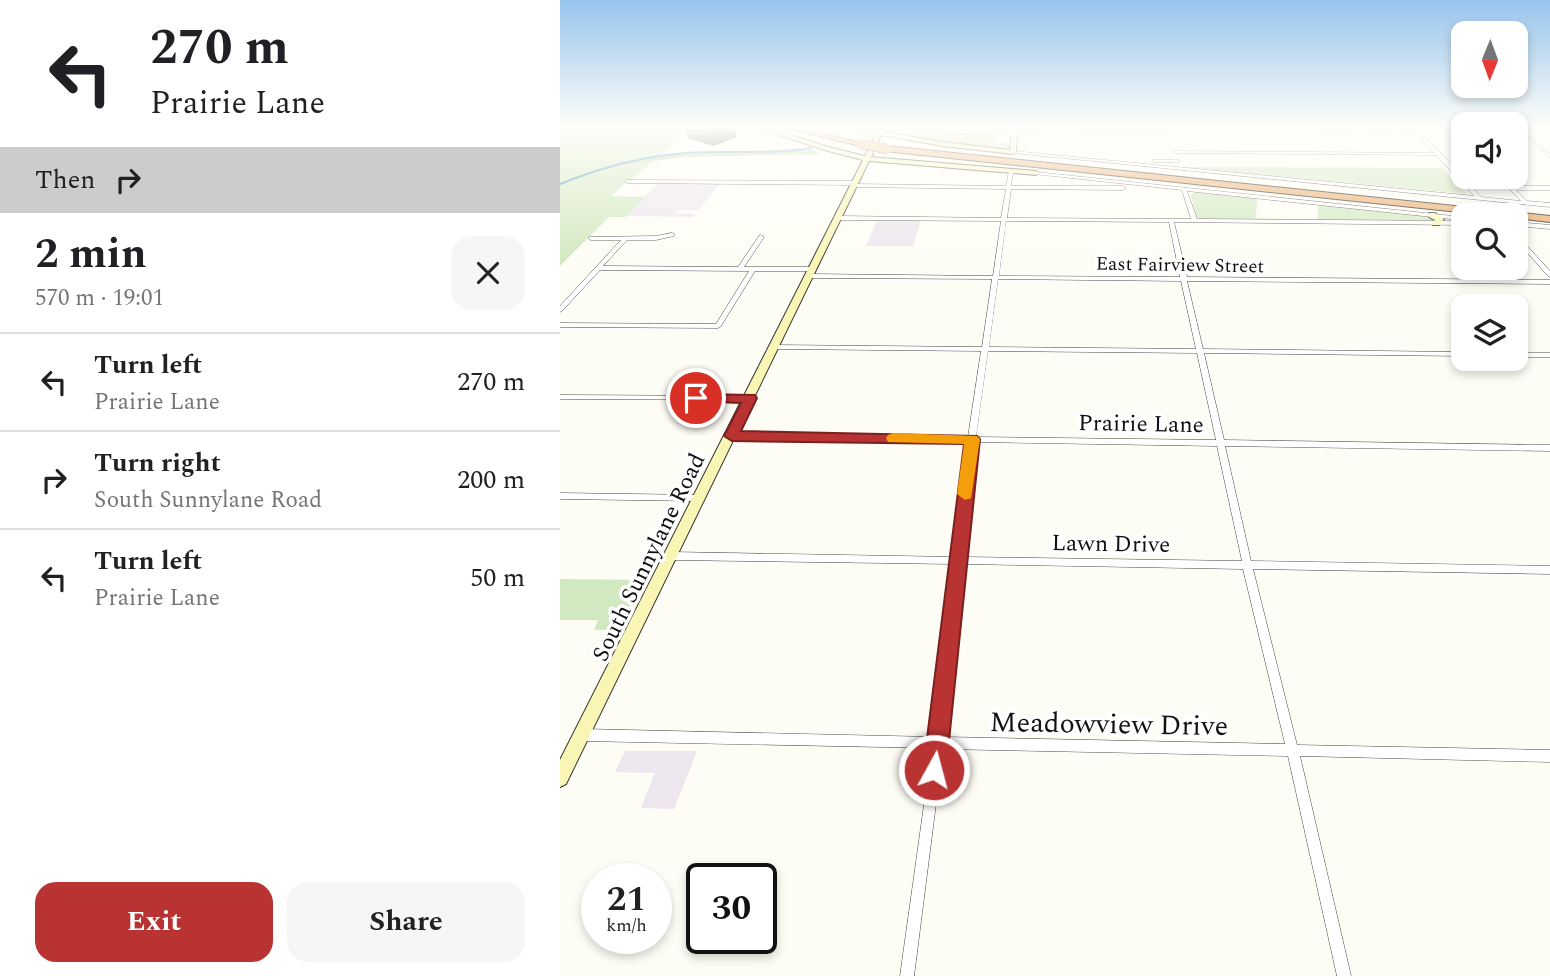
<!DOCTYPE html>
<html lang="en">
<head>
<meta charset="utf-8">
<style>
  :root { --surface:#fff; --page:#f6f6f6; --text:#202124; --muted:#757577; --line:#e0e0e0; --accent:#b83331 }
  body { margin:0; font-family:Spectral,serif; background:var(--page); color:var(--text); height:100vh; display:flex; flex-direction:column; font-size:26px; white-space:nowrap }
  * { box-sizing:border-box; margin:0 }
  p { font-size:23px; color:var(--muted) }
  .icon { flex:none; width:38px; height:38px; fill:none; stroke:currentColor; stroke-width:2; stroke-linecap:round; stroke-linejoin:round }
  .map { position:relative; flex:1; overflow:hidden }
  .side { display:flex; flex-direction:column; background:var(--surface); width:560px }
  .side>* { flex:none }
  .top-card { background:#fff; color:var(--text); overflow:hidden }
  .needle { width:46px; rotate:181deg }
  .controls { position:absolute; left:891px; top:21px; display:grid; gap:14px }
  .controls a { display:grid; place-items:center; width:77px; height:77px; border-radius:14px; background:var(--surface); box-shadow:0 4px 10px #0003; font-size:35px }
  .speed { position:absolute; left:21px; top:863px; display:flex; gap:14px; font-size:35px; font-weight:700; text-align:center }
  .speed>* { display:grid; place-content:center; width:91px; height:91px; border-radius:50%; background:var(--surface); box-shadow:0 4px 10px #0003; line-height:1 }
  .speed small { font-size:18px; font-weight:400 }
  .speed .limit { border:4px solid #111; border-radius:10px; background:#fff; color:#111 }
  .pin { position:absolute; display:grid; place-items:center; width:60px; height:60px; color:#fff; margin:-30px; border:4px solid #fff; border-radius:50%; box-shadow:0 2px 7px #0007 }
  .me { position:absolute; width:77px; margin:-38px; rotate:7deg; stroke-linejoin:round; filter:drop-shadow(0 0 5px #0008) }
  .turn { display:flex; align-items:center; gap:24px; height:147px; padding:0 35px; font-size:32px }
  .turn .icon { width:91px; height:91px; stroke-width:2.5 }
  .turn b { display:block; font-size:49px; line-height:60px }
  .then { display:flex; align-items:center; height:66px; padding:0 35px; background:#0003; gap:14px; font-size:26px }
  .round { display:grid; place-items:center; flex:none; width:74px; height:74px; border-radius:21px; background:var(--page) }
  .head { display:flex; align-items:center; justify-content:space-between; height:119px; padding:0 35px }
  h1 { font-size:42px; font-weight:700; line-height:52px }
  .action { display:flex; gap:14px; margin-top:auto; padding:14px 35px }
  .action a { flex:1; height:80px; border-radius:21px; background:var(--accent); color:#fff; font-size:28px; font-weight:700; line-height:80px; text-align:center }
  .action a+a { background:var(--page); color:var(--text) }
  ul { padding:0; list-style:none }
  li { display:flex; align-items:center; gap:21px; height:98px; padding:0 35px; border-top:2px solid var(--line) }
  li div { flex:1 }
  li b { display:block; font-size:26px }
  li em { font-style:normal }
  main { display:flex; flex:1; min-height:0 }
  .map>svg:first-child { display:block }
</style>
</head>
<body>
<main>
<section class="side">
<div class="top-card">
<div class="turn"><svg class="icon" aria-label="left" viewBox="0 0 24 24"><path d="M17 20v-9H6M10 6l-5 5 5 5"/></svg><div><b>270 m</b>Prairie Lane</div></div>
<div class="then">Then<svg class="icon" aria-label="right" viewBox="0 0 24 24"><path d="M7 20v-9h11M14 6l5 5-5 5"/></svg></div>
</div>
<div class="head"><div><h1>2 min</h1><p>570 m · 19:01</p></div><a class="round"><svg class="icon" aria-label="close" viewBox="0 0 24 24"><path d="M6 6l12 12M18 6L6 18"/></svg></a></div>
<ul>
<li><svg class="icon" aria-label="left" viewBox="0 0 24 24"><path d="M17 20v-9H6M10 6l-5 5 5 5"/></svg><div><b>Turn left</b><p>Prairie Lane</p></div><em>270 m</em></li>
<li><svg class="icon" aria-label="right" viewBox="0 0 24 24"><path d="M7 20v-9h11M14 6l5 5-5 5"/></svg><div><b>Turn right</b><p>South Sunnylane Road</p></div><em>200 m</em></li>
<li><svg class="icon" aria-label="left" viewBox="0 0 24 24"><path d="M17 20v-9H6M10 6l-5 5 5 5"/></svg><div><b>Turn left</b><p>Prairie Lane</p></div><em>50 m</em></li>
</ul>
<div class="action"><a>Exit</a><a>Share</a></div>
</section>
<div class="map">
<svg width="990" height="976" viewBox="0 0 990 976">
  <rect width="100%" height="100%" fill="#fefdf5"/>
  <g fill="#eee6ee">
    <polygon points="97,184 160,184 138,210 118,210 115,213 135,214 133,217 66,216"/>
    <polygon points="317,220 361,220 353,246 306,246"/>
    <polygon points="65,751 137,751 114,809 81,808 95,773 55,772"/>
  </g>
  <g fill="#d2e8c0">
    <path d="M0 128H132C106 152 78 173 51 196L85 197 65 217H49L0 266Z"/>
    <polygon points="364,128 385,128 384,133 435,133 434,143 449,143 449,148 399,144 334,134"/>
    <polygon points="622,167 882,168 907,194"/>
    <polygon points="636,192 698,198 695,218 745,220 642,220 636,216 631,194"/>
    <polygon points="758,205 874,217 876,221 755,220 758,218"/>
    <polygon points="0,579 84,580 56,630 34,630 38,620 0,620"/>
  </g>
  <polygon fill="#b6d7a0" points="246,148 125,153 254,150 260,154 123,157 64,165 103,156 60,163 106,154"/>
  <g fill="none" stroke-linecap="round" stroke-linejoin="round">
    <g stroke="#498cc4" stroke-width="2">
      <polyline points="329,132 356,128"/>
      <path d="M0 184C40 168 83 156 126 153 168 150 209 155 251 148"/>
    </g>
    <g stroke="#444" stroke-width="1">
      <g id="street">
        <polygon points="606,128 852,130 852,128 855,128 881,153 921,197 961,201 938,177 944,177 953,186 990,186 990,190 956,190 967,201 990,203 990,207 453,153 451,152 453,151 914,196 876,155 615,153 613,152 615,151 874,153 855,132 608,129"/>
        <polygon points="887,128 891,128 903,139 903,142"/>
        <polygon points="956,128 959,128 990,154 990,157 956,130"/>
        <polygon points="384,131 610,132 612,133 610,134 382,133"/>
        <polygon points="595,160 618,160 620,161 618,162 593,162 593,160"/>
        <path d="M451 170 453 171 451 186H563L566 188 563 190 451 189 447 218 631 219 622 190 474 174V172H476L903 217V219L901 220 627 191 637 219 903 221V225L614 222 627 277 990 280V284L627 281 643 349 903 352V356L644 353 664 440 990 445V451L665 446 691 561 990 566V574L693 569 737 745 990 750V762L740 756 791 976H777L728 756 383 749 354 976H340L372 748 23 741 19 739 17 735 19 731 23 729 373 737 393 564 112 560 109 559 107 556 109 553 112 552 394 557 408 442 172 439 168 436 172 433 408 437 421 351 215 349 211 347 215 345 422 347 432 279 250 278 247 276 250 274 433 276 441 221 278 220 275 218 278 216 441 218 446 189 292 187 291 186 294 185 68 183 65 181 66 180 295 181 298 183 295 184 446 186 449 171ZM446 221 609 222 620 277 439 276ZM438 279 621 281 636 349 429 347ZM428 351 637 353 656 440 416 437ZM416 442 657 446 682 561 404 557ZM403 564 683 569 725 744 385 737Z"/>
        <polygon points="956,222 990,225 990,229 956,226"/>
        <polygon points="112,233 114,234 114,236 96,240 67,240 43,266 178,267 199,236 201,235 204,237 184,267 253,267 256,269 253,271 195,271 161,326 158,328 0,327 0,323 156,324 189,271 40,270 2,311 0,312 0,306 61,240 31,240 29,239 29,237 96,236"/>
        <polygon points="956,235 958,236 990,271 990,277 988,276 956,240"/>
        <rect x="956" y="353" width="34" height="4"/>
        <polygon points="0,395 190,396 194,398 190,400 0,399"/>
        <polygon points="0,493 140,495 144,498 140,501 0,499"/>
      </g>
    </g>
    <g stroke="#333" stroke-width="2">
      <g id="secondary">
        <polygon points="198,128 207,128 272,148 305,156 316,134 286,128 317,131 319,128 325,128 323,132 383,142 450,150 452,128 458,128 456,152 453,154 383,146 321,135 311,157 476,171 479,173 476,175 309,161 6,784 0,787 0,760 303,160 268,151"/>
        <polygon points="869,213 875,213 884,219 879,225 873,225 872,223 875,220 869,217"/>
      </g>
    </g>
    <g stroke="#222" stroke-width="2">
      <g id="highway">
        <polygon points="225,128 239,128 305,144 301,146"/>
        <polygon points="327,146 990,216 990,222 956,218 956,215 927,215 324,151 324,147"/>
      </g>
    </g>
    <use href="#street" fill="#fff" fill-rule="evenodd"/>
    <use href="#secondary" fill="#f9f6b5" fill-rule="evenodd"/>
    <use href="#highway" fill="#eaaa68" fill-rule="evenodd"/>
    <g stroke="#222" stroke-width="10" stroke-linecap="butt">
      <polyline id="highway-bridge" points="301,144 327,149"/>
    </g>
    <use href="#highway-bridge" stroke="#eaaa68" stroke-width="9"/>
  </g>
  <polygon fill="#4d4743" points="125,128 174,128 177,137 153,146 128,138"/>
  <polygon fill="#3e3a37" points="167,128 174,128 177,137 153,146 149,134"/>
  <polygon fill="#59534e" stroke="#3e3a37" stroke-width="2" points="129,128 167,128 149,134"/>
  <linearGradient id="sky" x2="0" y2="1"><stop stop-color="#97c4ec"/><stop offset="0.48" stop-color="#fffefa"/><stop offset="1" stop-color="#fffefa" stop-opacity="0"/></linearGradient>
  <rect width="990" height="264" fill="url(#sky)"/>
  <polygon fill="#b83331" stroke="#782120" stroke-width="2" points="136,394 195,395 197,398 181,431 417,436 420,439 386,770 382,778 374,781 367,778 363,770 404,444 172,441 164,436 181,403 131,401 131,395"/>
  <polygon fill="#f59e0b" points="333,433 417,436 420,439 411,498 405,500 397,494 404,444 328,442 326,438 328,435"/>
  <g text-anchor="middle" stroke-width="7" stroke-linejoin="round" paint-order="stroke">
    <g font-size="19" fill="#111" stroke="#fff">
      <text transform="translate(620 264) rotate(1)" y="7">East Fairview Street</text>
    </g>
    <g font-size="23" fill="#111" stroke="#fff">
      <text transform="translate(581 423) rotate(1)" y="8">Prairie Lane</text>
      <text transform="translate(551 543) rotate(1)" y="8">Lawn Drive</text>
      <text transform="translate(88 557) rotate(-64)" y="8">South Sunnylane Road</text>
    </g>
    <g font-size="28" fill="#111" stroke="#fff">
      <text transform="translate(549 723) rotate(1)" y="10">Meadowview Drive</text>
    </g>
  </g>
</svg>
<div class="controls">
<a><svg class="needle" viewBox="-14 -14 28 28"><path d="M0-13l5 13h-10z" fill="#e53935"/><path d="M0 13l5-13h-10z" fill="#757577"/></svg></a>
<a><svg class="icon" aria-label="sound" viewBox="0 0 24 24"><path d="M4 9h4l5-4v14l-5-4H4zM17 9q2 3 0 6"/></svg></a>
<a><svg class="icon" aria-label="search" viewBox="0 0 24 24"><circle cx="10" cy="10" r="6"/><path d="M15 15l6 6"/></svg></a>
<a><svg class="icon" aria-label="layers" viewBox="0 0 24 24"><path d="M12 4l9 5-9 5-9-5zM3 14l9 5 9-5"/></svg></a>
</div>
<div class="speed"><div>21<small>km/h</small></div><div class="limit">30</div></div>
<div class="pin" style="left:136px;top:398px;background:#d93025"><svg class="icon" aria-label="arrive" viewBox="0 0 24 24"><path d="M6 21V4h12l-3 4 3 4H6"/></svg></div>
<svg class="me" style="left:374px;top:770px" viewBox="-20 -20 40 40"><circle r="17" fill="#b83331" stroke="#fff" stroke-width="3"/><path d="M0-11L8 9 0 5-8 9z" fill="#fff"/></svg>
</div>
</main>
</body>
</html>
